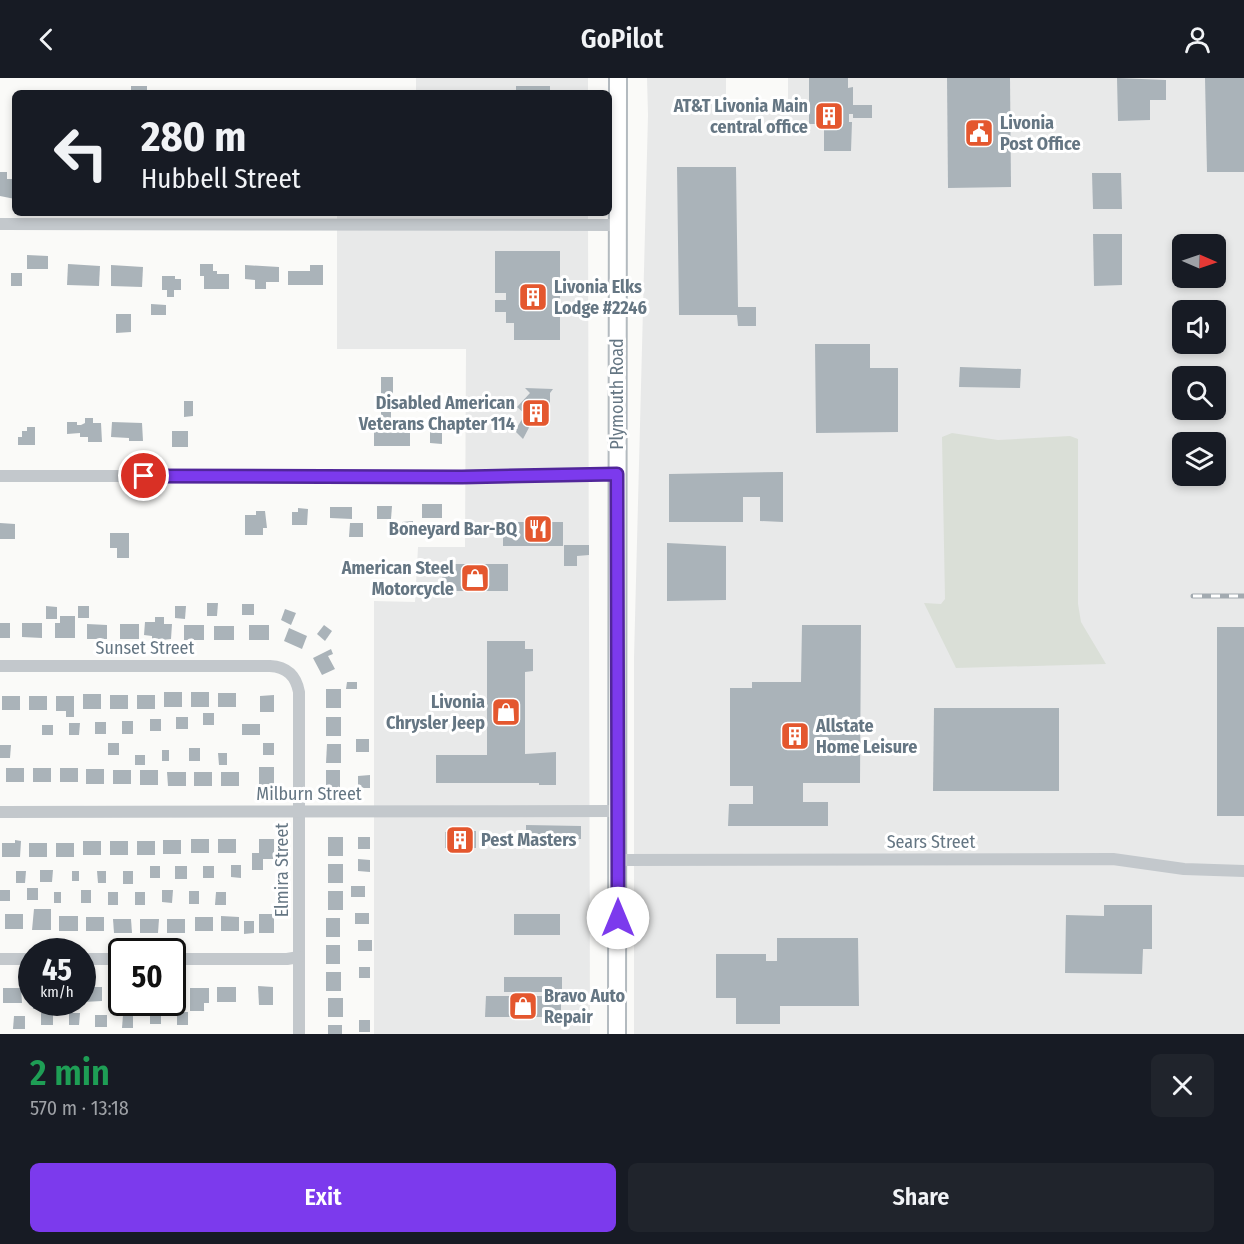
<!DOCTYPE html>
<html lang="en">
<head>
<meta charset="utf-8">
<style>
  :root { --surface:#171b24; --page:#20242c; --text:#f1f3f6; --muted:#9ea1a6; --accent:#7c3aed }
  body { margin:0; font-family:"Fira Sans Condensed",sans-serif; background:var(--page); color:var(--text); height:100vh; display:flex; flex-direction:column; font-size:22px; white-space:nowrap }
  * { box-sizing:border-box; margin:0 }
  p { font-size:20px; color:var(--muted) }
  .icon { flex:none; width:33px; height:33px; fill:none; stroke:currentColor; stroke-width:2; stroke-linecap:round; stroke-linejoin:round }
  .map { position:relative; height:956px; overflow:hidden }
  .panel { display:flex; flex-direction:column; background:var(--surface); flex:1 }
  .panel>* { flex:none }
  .banner { position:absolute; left:12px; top:12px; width:600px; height:126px; border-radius:9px; box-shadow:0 3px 9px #0003; background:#171b24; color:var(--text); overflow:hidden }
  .needle { width:39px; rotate:92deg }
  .tools { position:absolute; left:1172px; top:156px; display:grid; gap:12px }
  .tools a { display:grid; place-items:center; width:54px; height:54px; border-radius:9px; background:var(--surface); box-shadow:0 3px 9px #0003; font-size:30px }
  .speed { position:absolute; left:18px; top:860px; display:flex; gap:12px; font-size:30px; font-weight:700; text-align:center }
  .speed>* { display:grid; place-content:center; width:78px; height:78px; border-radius:50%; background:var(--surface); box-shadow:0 3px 9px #0003; line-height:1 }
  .speed small { font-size:15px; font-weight:400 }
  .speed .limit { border:3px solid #111; border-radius:9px; background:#fff; color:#111 }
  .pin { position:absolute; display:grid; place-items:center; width:51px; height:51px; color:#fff; margin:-26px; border:3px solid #fff; border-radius:50%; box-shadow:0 2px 6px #0007 }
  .me { position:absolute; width:66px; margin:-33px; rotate:0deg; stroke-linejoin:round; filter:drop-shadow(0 0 4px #0008) }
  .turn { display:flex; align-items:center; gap:21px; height:126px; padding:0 30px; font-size:27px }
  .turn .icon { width:78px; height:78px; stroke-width:2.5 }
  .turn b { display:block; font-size:42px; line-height:51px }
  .round { display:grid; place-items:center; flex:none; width:63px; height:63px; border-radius:9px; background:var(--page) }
  .head { display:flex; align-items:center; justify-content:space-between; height:102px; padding:0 30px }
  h1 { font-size:36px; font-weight:600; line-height:45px; color:#1e9e55 }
  .button { display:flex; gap:12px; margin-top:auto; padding:12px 30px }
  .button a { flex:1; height:69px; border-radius:9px; background:var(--accent); color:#fff; font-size:24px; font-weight:600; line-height:69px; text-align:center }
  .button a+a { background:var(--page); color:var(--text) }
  header { display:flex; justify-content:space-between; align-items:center; height:78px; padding:0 30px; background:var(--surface); font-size:27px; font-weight:600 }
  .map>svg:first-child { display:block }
</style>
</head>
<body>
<header><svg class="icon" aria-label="back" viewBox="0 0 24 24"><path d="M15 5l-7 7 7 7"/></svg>GoPilot<svg class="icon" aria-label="person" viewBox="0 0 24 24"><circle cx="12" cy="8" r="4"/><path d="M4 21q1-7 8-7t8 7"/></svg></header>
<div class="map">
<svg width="1244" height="956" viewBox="0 0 1244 956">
  <rect width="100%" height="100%" fill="#fafaf8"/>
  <g fill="#e8e9e9" fill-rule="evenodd">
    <rect x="416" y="0" width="172" height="15"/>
    <path d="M647 0H726V32L788 33V0H1244V956H634V580L648 37ZM1182 166H1215V200H1182ZM1182 232H1215V266H1182ZM1182 298H1215V332H1182ZM1182 364H1215V398H1182Z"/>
    <polygon points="337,135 588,135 590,956 374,956 374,523 415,524 418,469 465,469 466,271 337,271"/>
  </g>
  <polygon fill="#dadfd7" points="952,355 998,362 1070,358 1078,361 1078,526 1081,544 1106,586 956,590 924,525 941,526 945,521 942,359"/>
  <g fill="#aab3b9">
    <polygon points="809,0 848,0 848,10 853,9 853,27 872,27 872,40 853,40 853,36 849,36 849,44 852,44 851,73 824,73 824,46 809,46"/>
    <polygon points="947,0 1010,0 1011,109 948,110"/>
    <polygon points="1117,0 1166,2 1166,22 1150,22 1150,42 1118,43"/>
    <polygon points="1205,0 1244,0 1244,94 1207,94"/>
    <rect x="131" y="8" width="16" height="7"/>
    <rect x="516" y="8" width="34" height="7"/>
    <polygon points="677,89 736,89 738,229 756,229 756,248 738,248 737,237 679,237"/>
    <polygon points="0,94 7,94 7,101 15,101 15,121 0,118"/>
    <polygon points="1092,95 1121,95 1122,131 1093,131"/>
    <polygon points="1093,156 1122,156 1122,207 1094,208"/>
    <polygon points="495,173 560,173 560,262 514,262 514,245 506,245 506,234 495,234 495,222 506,222 506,215 495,215"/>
    <polygon points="27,177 48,178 48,191 27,191"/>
    <polygon points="68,186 100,188 99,208 67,207"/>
    <polygon points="200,186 213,186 213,193 217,193 217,196 229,196 229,211 204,211 204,198 200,198"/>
    <polygon points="111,187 143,189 142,209 111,208"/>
    <polygon points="245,187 279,189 279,204 266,204 266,211 255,211 255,202 245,201"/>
    <polygon points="310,187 323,187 323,207 288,207 288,193 310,193"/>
    <rect x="11" y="195" width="11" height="13"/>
    <polygon points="162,198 175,198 175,201 181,201 181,212 174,212 174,219 167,219 167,212 162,212"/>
    <polygon points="151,226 166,227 166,237 151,237"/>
    <polygon points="116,236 131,236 131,254 116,255"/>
    <polygon points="815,266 870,266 870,290 898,290 898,354 816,355"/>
    <polygon points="960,289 1021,291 1020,310 959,309"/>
    <rect x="381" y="299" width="12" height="18"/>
    <polygon points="525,310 553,311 550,315 550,334 536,346 533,342 523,361 515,353 525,336 517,329 530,315"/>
    <polygon points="184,323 193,323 193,338 184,339"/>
    <polygon points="381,334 391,334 391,350 394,350 394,346 407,346 408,352 410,352 410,368 374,368 374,350 381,350"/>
    <polygon points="85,340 93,340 93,345 101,345 102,364 88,364 88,359 80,359 80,355 67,356 67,344 77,344 77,347 81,347 85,345"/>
    <polygon points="112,344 142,345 143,363 129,363 129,360 111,359"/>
    <polygon points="430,346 442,346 442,366 430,365"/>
    <polygon points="27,349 35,349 35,367 18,367 18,359 22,359 22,353 27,353"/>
    <rect x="172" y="353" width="16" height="16"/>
    <polygon points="783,394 783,444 760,443 760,419 743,419 743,444 669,444 669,396"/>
    <rect x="422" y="426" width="20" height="14"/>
    <polygon points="377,428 392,428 391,441 377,441"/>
    <polygon points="330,429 352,429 352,441 330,440"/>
    <polygon points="298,430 308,431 307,447 292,447 292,434 298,434"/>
    <polygon points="256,433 265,433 267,450 263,450 263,457 245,457 245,437 256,437"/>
    <polygon points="413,443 413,454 402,454 402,444"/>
    <polygon points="514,444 563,444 563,468 503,468 503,457 513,457"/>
    <polygon points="0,445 15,446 15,461 0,461"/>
    <polygon points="350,445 363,445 363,459 349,459"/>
    <rect x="434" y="445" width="9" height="9"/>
    <polygon points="110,455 129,455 129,480 117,480 117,470 110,470"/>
    <polygon points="667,465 726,468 726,522 667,523"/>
    <polygon points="564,467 589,467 589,477 577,478 577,488 564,488"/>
    <polygon points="443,486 508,486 508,513 442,513"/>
    <polygon points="207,525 218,525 217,538 207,538"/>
    <rect x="242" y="526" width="12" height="11"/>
    <polygon points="46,528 57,529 57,541 46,541"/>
    <rect x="78" y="528" width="11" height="12"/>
    <polygon points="175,528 186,528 185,541 175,540"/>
    <polygon points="285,531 296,535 291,547 281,542"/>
    <polygon points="60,538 75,538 75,560 55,560 55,545 60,545"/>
    <polygon points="155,539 164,539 164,546 172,546 171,561 152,563 152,558 144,557 145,544 155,544"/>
    <rect x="0" y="545" width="10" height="15"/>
    <polygon points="22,545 42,545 42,560 22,559"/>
    <polygon points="87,546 107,547 107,561 87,561"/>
    <rect x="120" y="546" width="19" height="15"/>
    <rect x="184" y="547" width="20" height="15"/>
    <rect x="249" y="547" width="20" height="15"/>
    <polygon points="324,547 332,553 325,563 317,556"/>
    <polygon points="802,547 861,547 860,705 803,705 803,724 828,724 828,748 728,748 729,726 753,726 753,708 730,708 730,610 752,610 752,604 801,604"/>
    <rect x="214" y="548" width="20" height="14"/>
    <rect x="1217" y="549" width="27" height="189"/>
    <polygon points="289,550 307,558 302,571 284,563"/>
    <polygon points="487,563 525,563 525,571 533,571 533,593 525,594 525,676 556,674 556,707 539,707 539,705 436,705 436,677 487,677"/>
    <polygon points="331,571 333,576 328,578 335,591 322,597 313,580"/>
    <polygon points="347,604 357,604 357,611 346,611"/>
    <rect x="326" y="611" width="15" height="19"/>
    <rect x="164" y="614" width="18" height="15"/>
    <rect x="191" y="614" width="18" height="15"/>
    <rect x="218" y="615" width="18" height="14"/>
    <rect x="83" y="616" width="18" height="15"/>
    <rect x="110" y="617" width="18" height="14"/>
    <rect x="137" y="617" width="18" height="14"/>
    <polygon points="274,617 274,634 260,634 260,618"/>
    <rect x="2" y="618" width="18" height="14"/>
    <rect x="29" y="618" width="18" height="14"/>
    <polygon points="56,618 74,618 74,639 66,639 66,633 56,633"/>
    <polygon points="934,630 1059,630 1059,713 933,713"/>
    <rect x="203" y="635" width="11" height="12"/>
    <rect x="176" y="639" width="12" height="12"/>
    <rect x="326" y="639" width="15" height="19"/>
    <rect x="150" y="641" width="11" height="12"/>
    <rect x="122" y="643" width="11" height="13"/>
    <rect x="95" y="644" width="11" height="12"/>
    <polygon points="69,645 80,645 79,657 69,657"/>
    <rect x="242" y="646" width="18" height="11"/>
    <rect x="42" y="647" width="11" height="10"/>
    <rect x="356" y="661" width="13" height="13"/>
    <rect x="108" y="665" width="11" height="12"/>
    <rect x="263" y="665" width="11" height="12"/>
    <polygon points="327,666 341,666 341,685 326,685"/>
    <polygon points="0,667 11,667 10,680 0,680"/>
    <rect x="189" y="670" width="11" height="13"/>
    <rect x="162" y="672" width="7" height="11"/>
    <polygon points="218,675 227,675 227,687 219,687"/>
    <rect x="135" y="677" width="10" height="10"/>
    <rect x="259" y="689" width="15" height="19"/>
    <rect x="6" y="690" width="18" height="14"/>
    <rect x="33" y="690" width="18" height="14"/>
    <rect x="60" y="690" width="18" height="14"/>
    <rect x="86" y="691" width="18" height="15"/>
    <rect x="113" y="692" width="18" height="14"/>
    <rect x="140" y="692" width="18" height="15"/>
    <polygon points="326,692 340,692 340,711 326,710"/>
    <polygon points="167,694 186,694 186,708 168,708"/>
    <rect x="194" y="694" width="18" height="14"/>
    <rect x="221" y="694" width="18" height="14"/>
    <polygon points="370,697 370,710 358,710 358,698"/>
    <polygon points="526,747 581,748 581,761 526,761"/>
    <polygon points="476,753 476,770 445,770 445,754"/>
    <rect x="328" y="759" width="15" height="19"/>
    <rect x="358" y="759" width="12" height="12"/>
    <rect x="191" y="761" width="18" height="14"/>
    <rect x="218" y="761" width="18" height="14"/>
    <polygon points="259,761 274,761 274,781 263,781 263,792 252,792 252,775 259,775"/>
    <polygon points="15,762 21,763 20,779 2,779 2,765 15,765"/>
    <rect x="163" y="762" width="18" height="14"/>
    <rect x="83" y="763" width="18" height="14"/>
    <rect x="110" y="763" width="18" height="14"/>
    <rect x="137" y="763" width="18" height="14"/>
    <rect x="29" y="765" width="18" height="14"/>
    <rect x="56" y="765" width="18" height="14"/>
    <polygon points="358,781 370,782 370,794 358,793"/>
    <rect x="328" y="786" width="15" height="19"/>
    <polygon points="231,787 241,787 241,800 231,799"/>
    <rect x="150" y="788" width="10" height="12"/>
    <rect x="175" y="788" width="12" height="13"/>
    <rect x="203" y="788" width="11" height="12"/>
    <polygon points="40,792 53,792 52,804 40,804"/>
    <polygon points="16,793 26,793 25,805 16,805"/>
    <rect x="72" y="793" width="7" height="10"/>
    <polygon points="97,793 106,793 106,805 98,805"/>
    <rect x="123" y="793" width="10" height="13"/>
    <rect x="351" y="808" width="14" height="11"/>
    <rect x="27" y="810" width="11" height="12"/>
    <rect x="0" y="812" width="10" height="11"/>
    <rect x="81" y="812" width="10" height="13"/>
    <polygon points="162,812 173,812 172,825 162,824"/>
    <rect x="189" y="813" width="10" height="13"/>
    <rect x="328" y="813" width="15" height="19"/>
    <rect x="54" y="814" width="7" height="11"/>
    <rect x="108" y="814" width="10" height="13"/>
    <rect x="135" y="814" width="10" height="13"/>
    <polygon points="216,814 226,814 226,827 215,827"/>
    <polygon points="1104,827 1152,827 1152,871 1143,871 1142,896 1065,895 1066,837 1104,838"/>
    <polygon points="34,831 51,831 51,852 32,852"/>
    <rect x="355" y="835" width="14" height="11"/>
    <rect x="5" y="836" width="18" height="15"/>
    <rect x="259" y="836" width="15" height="19"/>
    <rect x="514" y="836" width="46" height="21"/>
    <rect x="59" y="838" width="19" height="15"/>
    <polygon points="221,838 239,839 239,853 221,853"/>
    <rect x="86" y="839" width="18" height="14"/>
    <rect x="195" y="839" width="18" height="14"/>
    <rect x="326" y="840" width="14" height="19"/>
    <polygon points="113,841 131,841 132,855 114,855"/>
    <polygon points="140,841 159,841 158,855 140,855"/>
    <rect x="167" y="841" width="18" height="14"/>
    <polygon points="244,843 254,843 254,855 244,856"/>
    <polygon points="777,860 858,860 859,928 780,928 780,946 736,946 736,920 716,920 716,876 766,876 766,883 777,883"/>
    <rect x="358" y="862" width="14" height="11"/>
    <rect x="326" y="867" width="14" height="19"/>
    <rect x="359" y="889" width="11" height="11"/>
    <rect x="326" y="894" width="15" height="19"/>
    <rect x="504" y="899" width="58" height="15"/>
    <rect x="172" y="907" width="11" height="15"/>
    <rect x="110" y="908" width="12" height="15"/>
    <polygon points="258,908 273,909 273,927 259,927"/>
    <polygon points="83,909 102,909 102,923 83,924"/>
    <rect x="217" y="909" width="19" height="15"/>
    <polygon points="3,910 21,910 22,925 3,925"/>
    <polygon points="190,910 209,910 209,925 204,925 204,933 190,933"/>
    <polygon points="486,918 561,918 561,939 485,939"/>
    <rect x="328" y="920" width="15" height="19"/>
    <rect x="33" y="924" width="10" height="7"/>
    <rect x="150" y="933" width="11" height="13"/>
    <rect x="177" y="934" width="11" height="13"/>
    <rect x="41" y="935" width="12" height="12"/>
    <polygon points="69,935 80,935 79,947 69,947"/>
    <rect x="95" y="937" width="12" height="12"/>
    <polygon points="123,937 133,937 133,950 122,950"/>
    <polygon points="14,938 25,938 25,951 13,951"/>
    <rect x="359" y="942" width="11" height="12"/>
    <rect x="328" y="947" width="14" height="9"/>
  </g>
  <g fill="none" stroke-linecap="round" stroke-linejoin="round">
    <g stroke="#b3babf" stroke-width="20">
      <polyline id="secondary" points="617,956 618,0"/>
    </g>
    <g stroke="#c3c8cc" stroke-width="12">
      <polyline points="0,146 617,147"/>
      <polyline points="0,398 462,398 617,396"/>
      <path d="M0 588H270C287 589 296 598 299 614V956"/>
      <polyline points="0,734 617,733"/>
      <polyline points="618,782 1113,781 1184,791 1244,793"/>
      <polyline points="0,881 32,881"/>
      <polyline points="82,881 122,881"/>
      <polyline points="172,881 287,881 299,879"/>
    </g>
    <use href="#secondary" stroke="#fff" stroke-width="16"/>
    <g stroke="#a2aab0" stroke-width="5">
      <polyline id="rail" points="1193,518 1244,518"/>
    </g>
    <use href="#rail" stroke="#fff" stroke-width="3" stroke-dasharray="9" stroke-linecap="butt"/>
  </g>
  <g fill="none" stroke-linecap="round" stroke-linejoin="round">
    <g stroke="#51269a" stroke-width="15">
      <polyline id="route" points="144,398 462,399 617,396 618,840"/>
    </g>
    <use href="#route" stroke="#7c3aed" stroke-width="10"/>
  </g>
  <defs>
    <g id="building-square" transform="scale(1.5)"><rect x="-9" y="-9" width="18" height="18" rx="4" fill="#e4572e" stroke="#fff"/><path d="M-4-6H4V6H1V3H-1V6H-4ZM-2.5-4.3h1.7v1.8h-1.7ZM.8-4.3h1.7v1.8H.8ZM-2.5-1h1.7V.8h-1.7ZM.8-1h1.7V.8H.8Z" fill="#fff"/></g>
    <g id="civic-square" transform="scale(1.5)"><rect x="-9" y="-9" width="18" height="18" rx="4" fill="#e4572e" stroke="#fff"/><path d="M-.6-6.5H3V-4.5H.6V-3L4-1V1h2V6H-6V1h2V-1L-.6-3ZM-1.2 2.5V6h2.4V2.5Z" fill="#fff"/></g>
    <g id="restaurant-square" transform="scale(1.5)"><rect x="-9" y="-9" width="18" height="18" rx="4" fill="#e4572e" stroke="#fff"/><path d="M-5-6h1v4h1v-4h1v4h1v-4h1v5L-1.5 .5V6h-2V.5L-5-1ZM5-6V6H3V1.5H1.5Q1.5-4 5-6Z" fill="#fff"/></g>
    <g id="shop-square" transform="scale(1.5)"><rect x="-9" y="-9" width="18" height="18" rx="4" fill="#e4572e" stroke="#fff"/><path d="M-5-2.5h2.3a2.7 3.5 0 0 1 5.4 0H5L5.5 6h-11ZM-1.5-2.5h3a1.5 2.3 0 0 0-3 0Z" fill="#fff"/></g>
  </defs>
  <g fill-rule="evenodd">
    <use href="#building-square" x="829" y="38"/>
    <use href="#civic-square" x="979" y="55"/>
    <use href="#building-square" x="533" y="219"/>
    <use href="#building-square" x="536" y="335"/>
    <use href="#restaurant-square" x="538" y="451"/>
    <use href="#shop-square" x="475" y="500"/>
    <use href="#shop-square" x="506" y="634"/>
    <use href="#building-square" x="795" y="658"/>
    <use href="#building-square" x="460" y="762"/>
    <use href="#shop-square" x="523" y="928"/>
  </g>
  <g text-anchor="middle" stroke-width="6" stroke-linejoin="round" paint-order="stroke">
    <g font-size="18" font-weight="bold" fill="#657683" stroke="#fff" text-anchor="end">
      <text x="808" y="34">AT&amp;T Livonia Main<tspan x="808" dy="21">central office</tspan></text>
      <text x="1000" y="51" text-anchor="start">Livonia<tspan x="1000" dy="21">Post Office</tspan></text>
      <text x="554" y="215" text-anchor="start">Livonia Elks<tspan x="554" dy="21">Lodge #2246</tspan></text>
      <text x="515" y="331">Disabled American<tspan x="515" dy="21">Veterans Chapter 114</tspan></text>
      <text x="517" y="457">Boneyard Bar-BQ</text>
      <text x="454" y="496">American Steel<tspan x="454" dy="21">Motorcycle</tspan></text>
      <text x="485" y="630">Livonia<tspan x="485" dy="21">Chrysler Jeep</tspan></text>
      <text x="816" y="654" text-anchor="start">Allstate<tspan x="816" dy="21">Home Leisure</tspan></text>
      <text x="481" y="768" text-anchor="start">Pest Masters</text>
      <text x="544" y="924" text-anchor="start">Bravo Auto<tspan x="544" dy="21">Repair</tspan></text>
    </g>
    <g font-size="18" fill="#657683" stroke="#fff">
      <text transform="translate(617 316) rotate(-90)" y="6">Plymouth Road</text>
      <text x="145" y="576">Sunset Street</text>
      <text x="309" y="722">Milburn Street</text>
      <text x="931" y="770">Sears Street</text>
      <text transform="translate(282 792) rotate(-90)" y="6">Elmira Street</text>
    </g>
  </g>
</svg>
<div class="tools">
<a><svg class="needle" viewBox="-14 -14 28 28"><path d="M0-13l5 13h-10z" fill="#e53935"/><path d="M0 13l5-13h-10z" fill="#9ea1a6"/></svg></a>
<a><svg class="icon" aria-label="sound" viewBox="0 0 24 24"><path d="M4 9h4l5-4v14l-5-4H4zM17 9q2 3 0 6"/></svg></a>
<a><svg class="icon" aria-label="search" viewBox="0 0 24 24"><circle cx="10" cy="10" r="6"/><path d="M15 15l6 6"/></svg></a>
<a><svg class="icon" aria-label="layers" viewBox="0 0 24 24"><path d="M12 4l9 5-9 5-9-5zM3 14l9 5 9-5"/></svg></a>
</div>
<div class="speed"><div>45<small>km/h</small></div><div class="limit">50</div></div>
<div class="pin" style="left:144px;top:398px;background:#d93025"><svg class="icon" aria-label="arrive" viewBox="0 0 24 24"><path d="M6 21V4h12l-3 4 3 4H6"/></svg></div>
<svg class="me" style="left:618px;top:840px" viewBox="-20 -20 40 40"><circle r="19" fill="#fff"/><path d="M0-13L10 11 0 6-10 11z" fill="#7c3aed"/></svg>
<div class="banner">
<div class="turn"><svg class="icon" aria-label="left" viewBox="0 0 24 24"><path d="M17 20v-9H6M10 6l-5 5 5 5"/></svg><div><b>280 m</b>Hubbell Street</div></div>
</div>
</div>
<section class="panel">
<div class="head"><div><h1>2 min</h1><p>570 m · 13:18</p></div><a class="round"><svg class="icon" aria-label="close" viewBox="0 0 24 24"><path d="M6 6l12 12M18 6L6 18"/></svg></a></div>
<div class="button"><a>Exit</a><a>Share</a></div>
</section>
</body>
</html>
